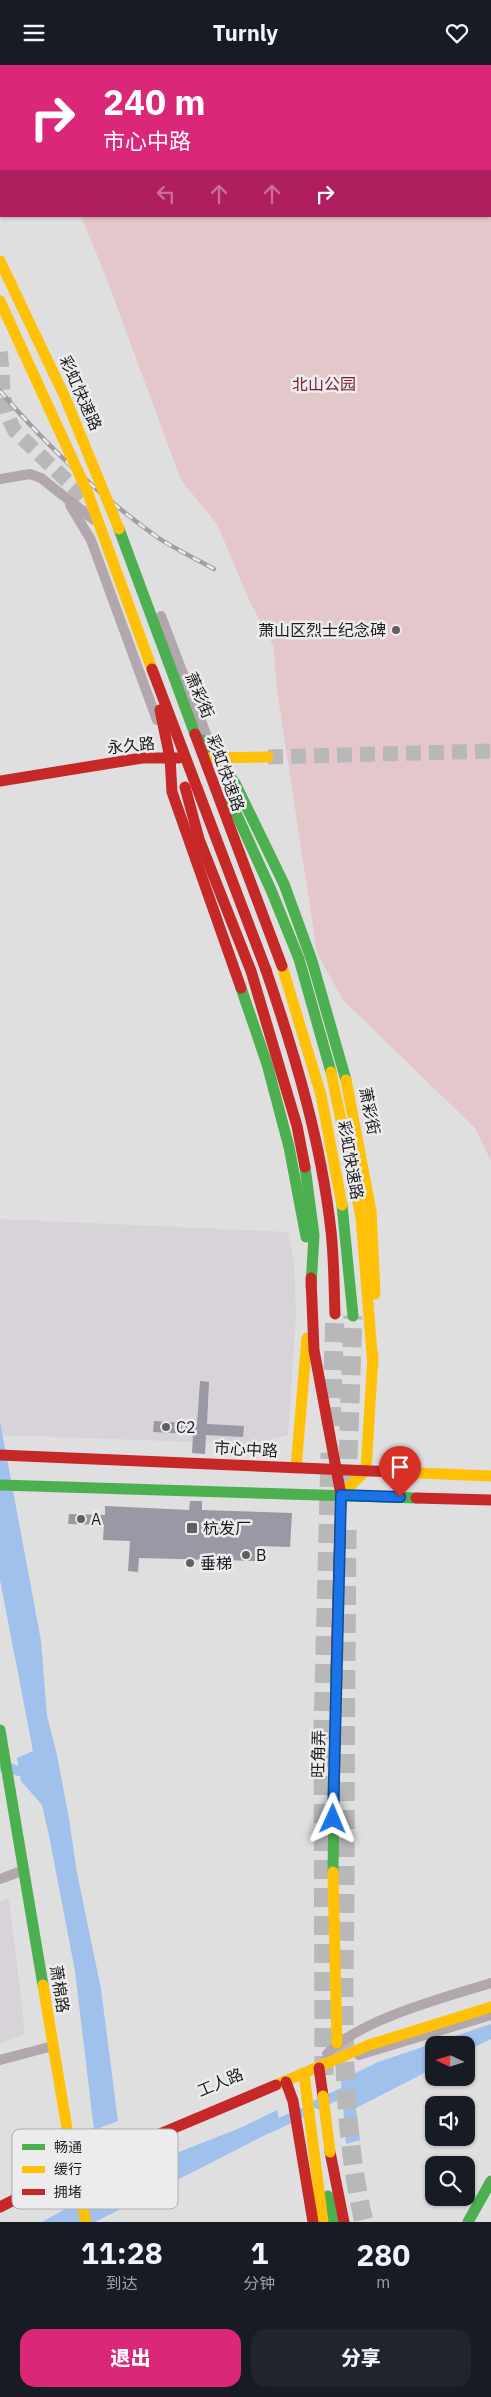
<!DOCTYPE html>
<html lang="zh">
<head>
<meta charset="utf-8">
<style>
  :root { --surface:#171b24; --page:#20242c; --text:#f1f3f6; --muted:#9ea1a6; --accent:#db2777 }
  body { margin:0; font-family:"IBM Plex Sans","Noto Sans SC",sans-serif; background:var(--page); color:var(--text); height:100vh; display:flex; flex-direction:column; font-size:19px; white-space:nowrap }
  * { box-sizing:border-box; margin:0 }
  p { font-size:16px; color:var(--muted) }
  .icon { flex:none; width:28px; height:28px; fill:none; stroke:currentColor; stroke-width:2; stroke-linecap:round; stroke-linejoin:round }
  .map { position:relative; height:2157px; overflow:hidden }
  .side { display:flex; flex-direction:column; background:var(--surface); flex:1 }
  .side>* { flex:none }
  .top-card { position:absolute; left:0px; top:0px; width:491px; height:152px; box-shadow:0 1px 4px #0004; background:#db2777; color:#fff; overflow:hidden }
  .needle { width:32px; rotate:274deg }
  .controls { position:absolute; left:425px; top:1971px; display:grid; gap:10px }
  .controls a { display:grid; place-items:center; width:50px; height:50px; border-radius:10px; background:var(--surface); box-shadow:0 1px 4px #0004; font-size:25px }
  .pin { position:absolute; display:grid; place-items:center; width:42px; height:42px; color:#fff; margin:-51px -21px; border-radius:50% 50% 50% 0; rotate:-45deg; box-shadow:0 0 5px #0007 }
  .pin .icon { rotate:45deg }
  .me { position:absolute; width:55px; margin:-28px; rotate:1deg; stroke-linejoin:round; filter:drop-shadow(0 0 4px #0008) }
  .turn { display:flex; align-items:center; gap:18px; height:105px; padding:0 20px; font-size:22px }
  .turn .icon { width:65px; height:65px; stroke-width:2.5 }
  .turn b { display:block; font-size:35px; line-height:42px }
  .lanes { display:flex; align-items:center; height:48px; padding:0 20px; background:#0003; justify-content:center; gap:25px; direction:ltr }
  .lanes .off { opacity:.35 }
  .eta { display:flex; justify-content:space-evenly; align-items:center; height:85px; text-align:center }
  .eta b { font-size:30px; font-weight:800; line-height:35px }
  .action { display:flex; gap:10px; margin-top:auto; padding:10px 20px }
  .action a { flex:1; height:58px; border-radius:15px; background:var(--accent); color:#fff; font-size:20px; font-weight:800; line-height:58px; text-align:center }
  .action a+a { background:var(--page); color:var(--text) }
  header { display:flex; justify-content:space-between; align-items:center; height:65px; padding:0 20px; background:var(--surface); font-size:22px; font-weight:800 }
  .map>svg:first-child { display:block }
</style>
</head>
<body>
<header><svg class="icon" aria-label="menu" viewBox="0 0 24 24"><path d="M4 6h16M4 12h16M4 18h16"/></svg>Turnly<svg class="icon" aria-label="heart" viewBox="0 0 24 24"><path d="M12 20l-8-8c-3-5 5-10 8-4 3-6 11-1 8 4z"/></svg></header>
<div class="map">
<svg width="491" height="2157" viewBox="0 0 491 2157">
  <rect width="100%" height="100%" fill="#dfdfdf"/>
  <g fill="#d7d3d9">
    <polygon points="0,1154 288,1167 294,1197 296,1248 288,1370 250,1379 0,1370"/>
    <polygon points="9,1833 25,1969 0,1978 0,1836"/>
  </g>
  <g fill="#e4c7cb">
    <polygon points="19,0 387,0 387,1 20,1"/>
    <polygon points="490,145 491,146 491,1096 475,1063 343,935 317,888 277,625 273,580 251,539 217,459 181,415 106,212 81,151 490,151"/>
  </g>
  <g fill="#9fc1ec">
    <polygon points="0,1356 41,1576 47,1651 57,1690 69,1754 77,1808 101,1924 118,2056 94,2065 75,1906 49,1771 42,1740 21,1716 17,1693 33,1686 0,1515"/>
    <polygon points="491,1959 491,1974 466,1986 466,1980 434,1980 434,2003 356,2043 360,2075 346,2079 341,2015 378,1997"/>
    <polygon points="277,2045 281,2062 95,2157 42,2157 102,2123 113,2113 240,2063"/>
  </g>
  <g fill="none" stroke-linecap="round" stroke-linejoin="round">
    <g stroke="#9fc1ec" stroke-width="10">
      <polyline points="1,1701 19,1706"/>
      <polyline points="318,2039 353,2023"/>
      <polyline points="269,2063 301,2048"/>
    </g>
  </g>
  <g fill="#9998a4">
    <polygon points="200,1316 209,1317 207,1359 244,1361 243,1372 206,1370 205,1389 192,1388 193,1369 153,1367 154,1356 197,1359"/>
    <polygon points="190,1436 202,1436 202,1445 292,1448 290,1482 259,1481 258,1496 139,1493 138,1507 128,1506 130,1476 103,1475 104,1460 68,1459 69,1449 105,1450 105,1441 189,1445"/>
  </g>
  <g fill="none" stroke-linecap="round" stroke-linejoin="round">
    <g stroke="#b8b8b8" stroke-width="15" stroke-dasharray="15 8" stroke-linecap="butt">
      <path d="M0 287C4 314 0 342 15 366L90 438"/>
      <polyline points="268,692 491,686"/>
    </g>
    <g stroke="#b8b8b8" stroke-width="19" stroke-dasharray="19 9" stroke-linecap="butt">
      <polyline points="331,1361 335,1249"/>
      <polyline points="347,1422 353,1251"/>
      <path d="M347 1465C346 1587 345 1710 345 1832 344 1940 339 2051 364 2157"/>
      <polyline points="324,2010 323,1664 330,1388"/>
    </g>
    <g stroke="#b1a7ad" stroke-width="10">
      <polyline points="0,414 30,409 41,413 94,455"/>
      <polyline points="70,440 91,475 157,655"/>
      <polyline points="161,551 211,682"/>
      <polyline points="0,1814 24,1805"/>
      <path d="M327 1989C358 1955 446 1932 491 1918"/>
      <polyline points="359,1990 491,1950"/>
      <polyline points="0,1995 53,1981"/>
    </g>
    <g stroke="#4caf50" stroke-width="11">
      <polyline points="202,675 235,718 284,819 312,896 346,1015"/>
      <polyline points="241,923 267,999 289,1082 306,1172"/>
      <polyline points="305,1102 314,1170 311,1222"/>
      <polyline points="342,1140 353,1251"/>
      <polyline points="0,1420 416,1433"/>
      <polyline points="0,1665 43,1920"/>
      <polyline points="333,1807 336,1605"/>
      <polyline points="328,2131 333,2157"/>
      <polyline points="468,2157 491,2116"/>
    </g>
    <g stroke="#ffc107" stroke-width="11">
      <polyline points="209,693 268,692"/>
      <polyline points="282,901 321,1030 342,1140"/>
      <polyline points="346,1015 371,1146 375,1229"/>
      <polyline points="361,1152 373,1301"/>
      <polyline points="296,1403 307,1273"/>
      <polyline points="395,1407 491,1411"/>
      <polyline points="341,1430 366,1405 373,1290"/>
      <polyline points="333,1807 337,1978"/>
      <polyline points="43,1920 74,2105 86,2157"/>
      <polyline points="304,2009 323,2157"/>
      <polyline points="276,2020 369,1980 491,1942"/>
    </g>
    <g stroke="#c62828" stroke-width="11">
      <polyline points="160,645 170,693 172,727 241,923"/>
      <polyline points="0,716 142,693 179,693"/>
      <path d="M266 905C295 990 321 1076 331 1166 334 1193 334 1221 335 1249"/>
      <polyline points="311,1213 314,1285 341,1430 336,1605"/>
      <polyline points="0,1390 395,1407"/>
      <polyline points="416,1433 491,1435"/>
      <polyline points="319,2003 323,2031"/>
      <polyline points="286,2017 293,2036 313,2157"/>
      <polyline points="330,2087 344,2157"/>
      <polyline points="0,2142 74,2105 276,2020"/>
    </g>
    <g stroke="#a49ea2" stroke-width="4.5">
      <path id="rail" d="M0 326C49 383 96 428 157 472 175 484 196 494 214 504"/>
    </g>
    <use href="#rail" stroke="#ecebed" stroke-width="2.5" stroke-dasharray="8" stroke-linecap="butt"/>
    <g stroke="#4caf50" stroke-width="11">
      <polyline points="119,464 195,669"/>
      <polyline points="230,735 271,825 299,894 331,1007"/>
    </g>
    <g stroke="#ffc107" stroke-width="11">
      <polyline points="0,196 64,330 119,464"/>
      <polyline points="0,236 87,426 152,604"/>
      <polyline points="331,1007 361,1152"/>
      <polyline points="323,2031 330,2087"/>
    </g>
    <g stroke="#c62828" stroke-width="11">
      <polyline points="152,604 266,905"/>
      <polyline points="195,669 282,901"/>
      <polyline points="185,722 199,774 251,906 297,1061 305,1102"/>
    </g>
  </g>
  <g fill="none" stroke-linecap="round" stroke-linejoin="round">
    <g stroke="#114b97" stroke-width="12">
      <polyline id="route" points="333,1754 341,1430 400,1432"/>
    </g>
    <use href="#route" stroke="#1a73e8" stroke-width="9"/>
  </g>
  <g fill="#606061" stroke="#ecebed" stroke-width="2">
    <circle cx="396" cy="565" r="5"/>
    <circle cx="166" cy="1362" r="5"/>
    <circle cx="81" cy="1454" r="5"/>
    <rect x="186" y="1457" width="12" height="12" rx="2.5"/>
    <circle cx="246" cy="1490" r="5"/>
    <circle cx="190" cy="1498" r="5"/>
  </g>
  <g text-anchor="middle" stroke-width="5" stroke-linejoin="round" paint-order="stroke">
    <g font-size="16" fill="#7d1a36" stroke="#ecebed">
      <text x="324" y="325">北山公园</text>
    </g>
    <g font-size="16" fill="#1c1c1d" stroke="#ecebed">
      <text transform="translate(81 328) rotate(66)" y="6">彩虹快速路</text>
      <text transform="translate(200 630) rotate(67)" y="6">萧彩街</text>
      <text transform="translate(131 680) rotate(-6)" y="6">永久路</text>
      <text transform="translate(226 708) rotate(70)" y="6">彩虹快速路</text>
      <text transform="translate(370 1046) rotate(79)" y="6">萧彩街</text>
      <text transform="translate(351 1095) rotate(80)" y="6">彩虹快速路</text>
      <text transform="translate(246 1384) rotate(3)" y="6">市心中路</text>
      <text transform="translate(318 1689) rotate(-89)" y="6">旺角弄</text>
      <text transform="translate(60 1924) rotate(81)" y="6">萧棉路</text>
      <text transform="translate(220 2017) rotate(-23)" y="6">工人路</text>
    </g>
    <g font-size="16" fill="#1c1c1d" stroke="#ecebed" text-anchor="start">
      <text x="386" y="571" text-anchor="end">萧山区烈士纪念碑</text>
      <text x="176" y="1368">C2</text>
      <text x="91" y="1460">A</text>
      <text x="203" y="1469">杭发厂</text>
      <text x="256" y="1496">B</text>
      <text x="200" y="1504">垂梯</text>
    </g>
  </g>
  <rect x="12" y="2064" width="166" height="80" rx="8" fill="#ecebed" stroke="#aeadaf" stroke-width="1"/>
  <rect x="22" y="2079" width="23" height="6" fill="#4caf50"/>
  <rect x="22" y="2101" width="23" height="7" fill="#ffc107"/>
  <rect x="22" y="2124" width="23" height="6" fill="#c62828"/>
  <g font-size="14" fill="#1c1c1d">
    <text x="54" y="2087">畅通</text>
    <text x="54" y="2109">缓行</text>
    <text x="54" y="2132">拥堵</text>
  </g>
</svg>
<div class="controls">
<a><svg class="needle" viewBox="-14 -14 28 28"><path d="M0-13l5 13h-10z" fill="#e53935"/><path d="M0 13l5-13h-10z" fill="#9ea1a6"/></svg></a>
<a><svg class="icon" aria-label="sound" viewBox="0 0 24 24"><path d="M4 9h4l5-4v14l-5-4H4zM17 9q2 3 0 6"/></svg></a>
<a><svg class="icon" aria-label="search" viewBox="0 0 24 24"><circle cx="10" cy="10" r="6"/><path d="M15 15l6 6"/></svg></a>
</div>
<div class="pin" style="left:400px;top:1432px;background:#d93025"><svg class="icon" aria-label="arrive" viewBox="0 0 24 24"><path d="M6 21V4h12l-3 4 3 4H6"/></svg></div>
<svg class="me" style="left:333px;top:1754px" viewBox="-20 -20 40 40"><path d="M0-17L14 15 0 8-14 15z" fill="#1a73e8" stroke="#fff" stroke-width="4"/></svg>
<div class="top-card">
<div class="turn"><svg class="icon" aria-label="right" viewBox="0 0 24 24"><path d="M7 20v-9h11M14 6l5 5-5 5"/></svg><div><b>240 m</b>市心中路</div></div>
<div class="lanes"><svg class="icon off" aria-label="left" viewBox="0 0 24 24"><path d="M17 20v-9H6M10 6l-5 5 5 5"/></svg><svg class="icon off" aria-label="ahead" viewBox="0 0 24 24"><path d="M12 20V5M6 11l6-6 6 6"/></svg><svg class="icon off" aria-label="ahead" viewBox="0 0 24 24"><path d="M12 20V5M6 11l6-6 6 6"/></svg><svg class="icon" aria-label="right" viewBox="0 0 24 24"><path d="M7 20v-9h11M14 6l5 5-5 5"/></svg></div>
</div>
</div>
<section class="side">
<div class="eta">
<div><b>11:28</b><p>到达</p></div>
<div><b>1</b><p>分钟</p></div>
<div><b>280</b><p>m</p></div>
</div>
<div class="action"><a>退出</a><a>分享</a></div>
</section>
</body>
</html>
